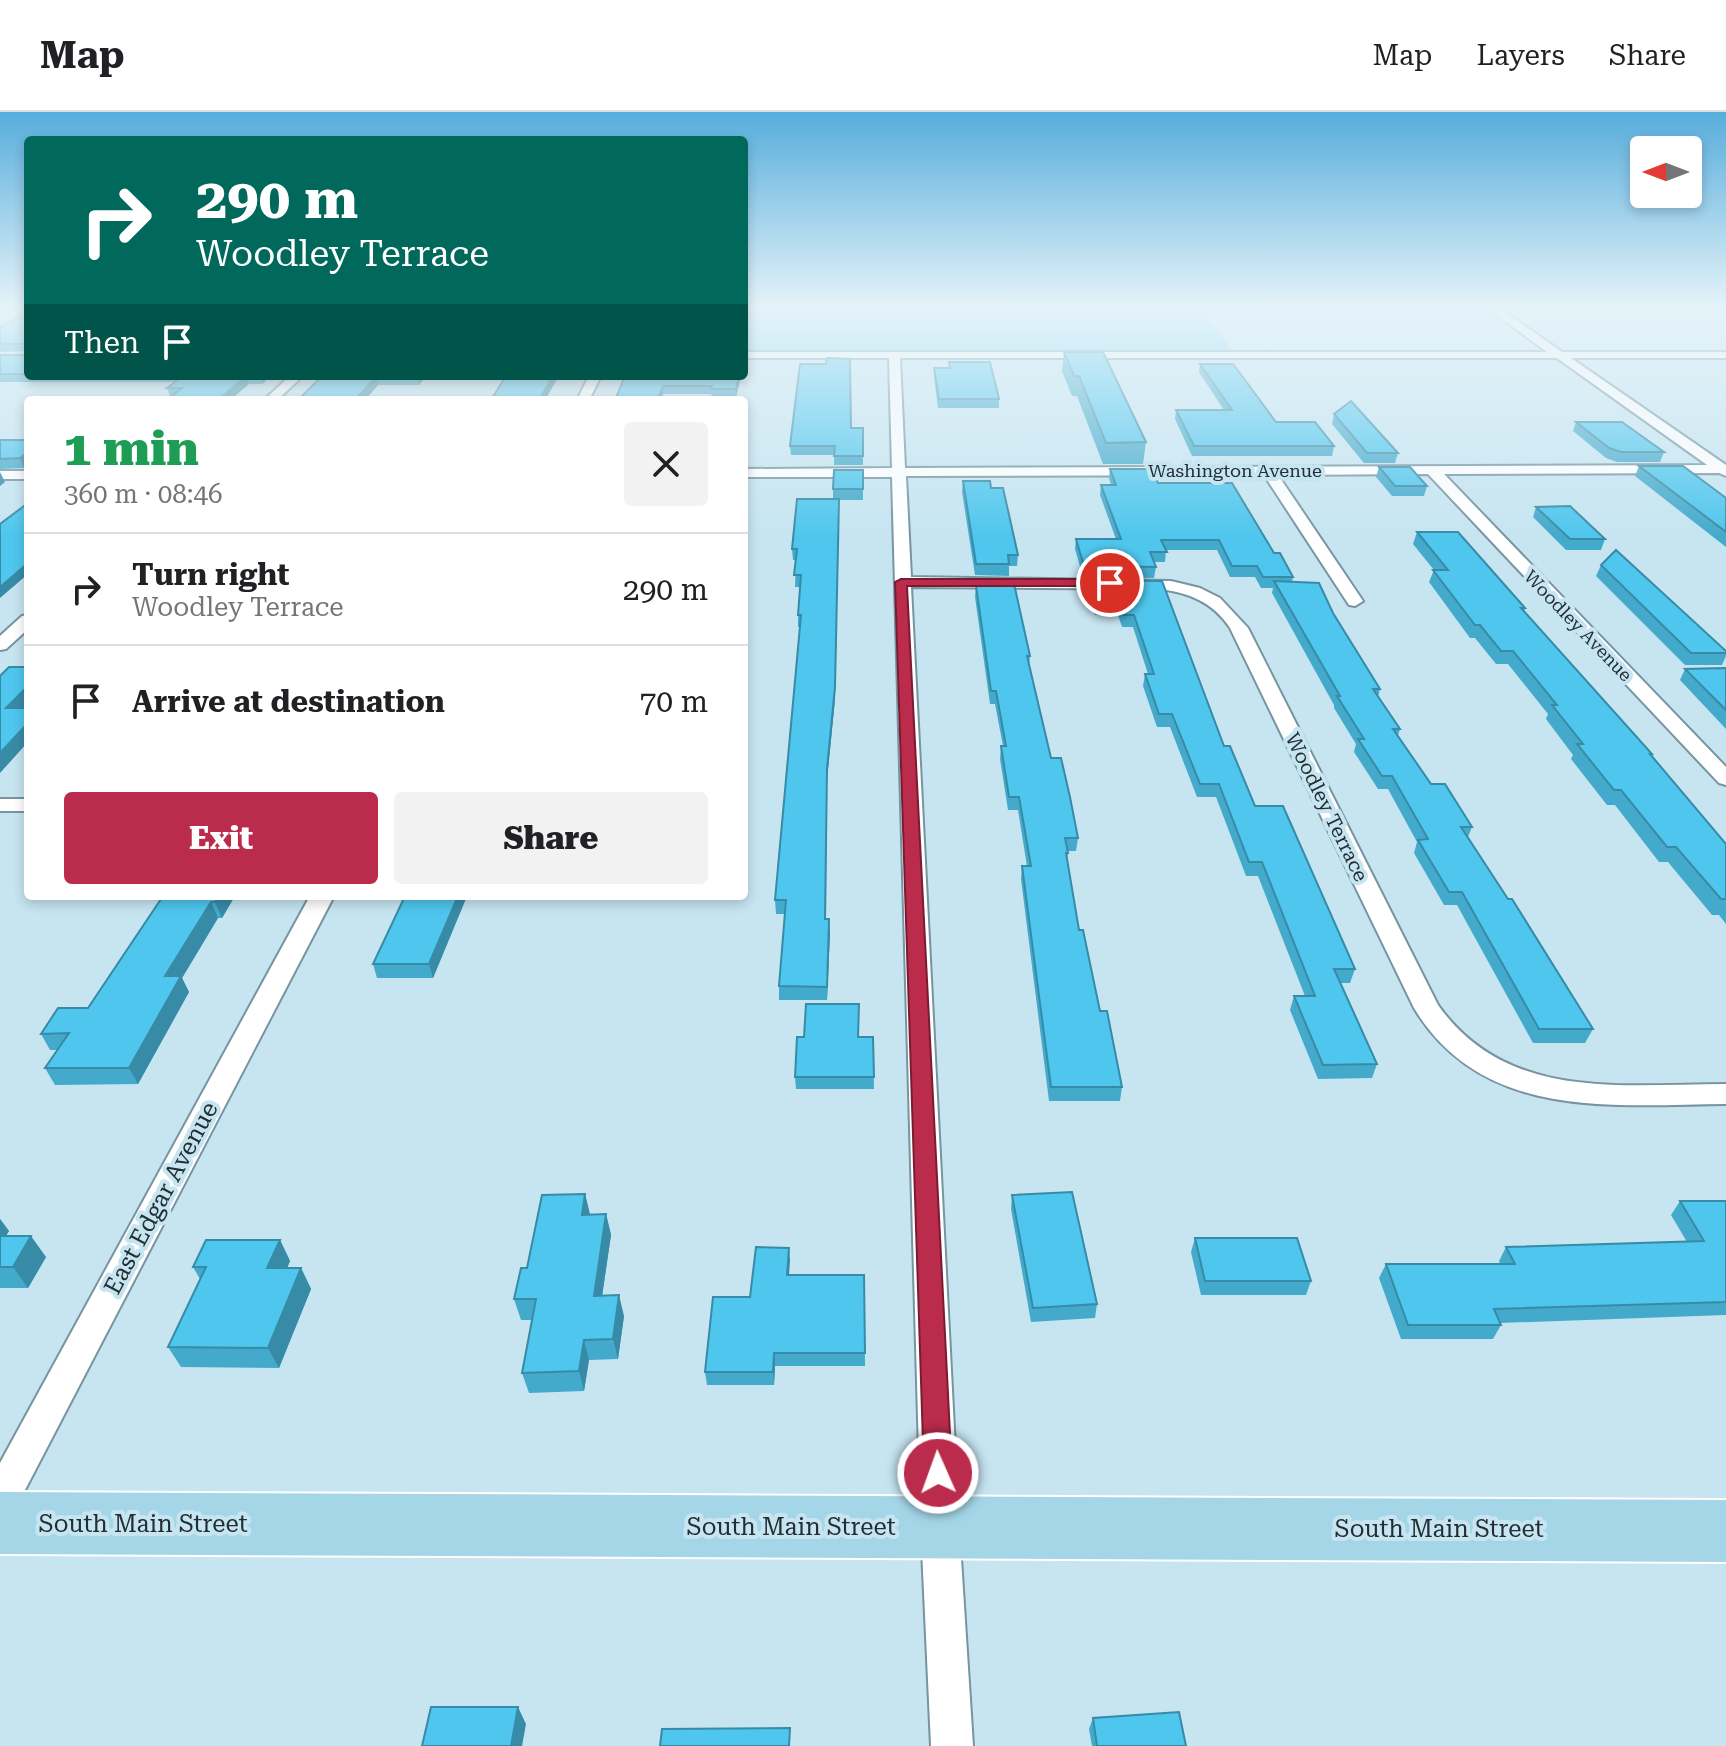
<!DOCTYPE html>
<html lang="en">
<head>
<meta charset="utf-8">
<style>
  :root { --surface:#fff; --page:#f2f2f2; --text:#202124; --muted:#757577; --line:#e0e0e0; --accent:#bb2b4c }
  body { margin:0; font-family:"Roboto Serif",serif; background:var(--page); color:var(--text); height:100vh; display:flex; flex-direction:column; font-size:30px; white-space:nowrap }
  * { box-sizing:border-box; margin:0 }
  p { font-size:26px; color:var(--muted) }
  .icon { flex:none; width:44px; height:44px; fill:none; stroke:currentColor; stroke-width:2; stroke-linecap:round; stroke-linejoin:round }
  .map { position:relative; flex:1; overflow:hidden }
  .details { position:absolute; left:24px; top:284px; width:724px; height:504px; display:flex; flex-direction:column; background:var(--surface); border-radius:8px; box-shadow:0 4px 12px #0003 }
  .details>* { flex:none }
  .top-card { position:absolute; left:24px; top:24px; width:724px; height:244px; border-radius:8px; box-shadow:0 4px 12px #0003; background:#00695c; color:#fff; overflow:hidden }
  .needle { width:52px; rotate:270deg }
  .buttons { position:absolute; left:1630px; top:24px; display:grid; gap:16px }
  .buttons a { display:grid; place-items:center; width:72px; height:72px; border-radius:8px; background:var(--surface); box-shadow:0 4px 12px #0003; font-size:40px }
  .pin { position:absolute; display:grid; place-items:center; width:68px; height:68px; color:#fff; margin:-34px; border:4px solid #fff; border-radius:50%; box-shadow:0 2px 8px #0007 }
  .me { position:absolute; width:88px; margin:-44px; rotate:358deg; stroke-linejoin:round; filter:drop-shadow(0 0 6px #0008) }
  .turn { display:flex; align-items:center; gap:28px; height:168px; padding:0 40px; font-size:36px }
  .turn .icon { width:104px; height:104px; stroke-width:2.5 }
  .turn b { display:block; font-size:56px; line-height:68px }
  .then { display:flex; align-items:center; height:76px; padding:0 40px; background:#0003; gap:16px; font-size:30px }
  .round { display:grid; place-items:center; flex:none; width:84px; height:84px; border-radius:8px; background:var(--page) }
  .overview { display:flex; align-items:center; justify-content:space-between; height:136px; padding:0 40px }
  h1 { font-size:48px; font-weight:800; line-height:60px; color:#1e9e55 }
  .action { display:flex; gap:16px; margin-top:auto; padding:16px 40px }
  .action a { flex:1; height:92px; border-radius:8px; background:var(--accent); color:#fff; font-size:32px; font-weight:800; line-height:92px; text-align:center }
  .action a+a { background:var(--page); color:var(--text) }
  ul { padding:0; list-style:none }
  li { display:flex; align-items:center; gap:24px; height:112px; padding:0 40px; border-top:2px solid var(--line) }
  li div { flex:1 }
  li b { display:block; font-size:30px }
  li em { font-style:normal }
  header { display:flex; align-items:center; gap:48px; box-sizing:border-box; height:112px; padding:0 40px; background:var(--surface); border-bottom:2px solid var(--line) }
  header strong { font-size:38px }
  nav { display:flex; gap:44px; margin-inline-start:auto; font-size:28px }
  .map>svg:first-child { display:block }
</style>
</head>
<body>
<header>
<strong>Map</strong>
<nav><a>Map</a><a>Layers</a><a>Share</a></nav>
</header>
<div class="map">
<svg width="1726" height="1634" viewBox="0 0 1726 1634">
  <rect width="100%" height="100%" fill="#c6e5f1"/>
  <polygon fill="#80d7f7" points="744,196 1492,196 1496,199 1204,199 1235,244 744,243"/>
  <g fill="none" stroke-linecap="round" stroke-linejoin="round">
    <g stroke="#7794a0" stroke-width="4">
      <g id="street">
        <path d="M1487 196H1499L1562 240H1726V246H1571L1726 353V364L1719 361 1444 362 1726 655V673L1719 671 1428 362 1278 363 1363 489 1355 494 1349 493 1264 363 906 364 911 465 1171 469 1200 476 1220 486 1248 516 1438 893C1507 990 1621 972 1726 972V992C1612 993 1482 1009 1414 896L1230 516C1213 490 1188 480 1158 477L911 475 959 1415 973 1634H931L921 1415 892 365H744V357L892 356 889 246H744V240H1547ZM900 246H1557L1707 353 905 356Z"/>
        <polygon points="290,264 303,264 277,288 264,288"/>
        <polygon points="589,264 601,264 589,288 577,288"/>
        <rect x="0" y="359" width="28" height="8"/>
        <polygon points="28,503 28,517 6,537 0,538 0,524 22,504"/>
        <rect x="0" y="687" width="28" height="12"/>
        <polygon points="310,784 334,784 13,1401 0,1406 0,1351"/>
      </g>
    </g>
    <g stroke="#fff" stroke-width="4">
      <polygon id="primary" points="0,1380 1726,1388 1726,1450 0,1442"/>
    </g>
    <use href="#street" fill="#fff" fill-rule="evenodd"/>
    <use href="#primary" fill="#a4d6e8" fill-rule="evenodd"/>
  </g>
  <g fill="#4ac">
    <polygon points="28,200 28,264 271,264 262,272 249,272 230,288 167,288 172,284 170,284 167,276 176,270 0,270 0,243 25,243 28,240 28,239 0,240 0,215"/>
    <polygon points="1064,240 1146,330 1143,352 1103,352 1077,284 1072,284 1062,259"/>
    <polygon points="949,250 999,287 999,296 938,296 934,265 934,256 949,256"/>
    <polygon points="1200,252 1276,310 1334,334 1332,344 1192,344 1175,307 1176,298 1224,298 1199,260"/>
    <polygon points="322,264 426,264 419,273 378,273 365,288 298,288"/>
    <polygon points="625,264 741,264 736,285 712,285 711,282 663,282 661,288 615,288"/>
    <polygon points="1334,302 1398,341 1395,351 1364,351 1332,312"/>
    <polygon points="1576,310 1664,340 1660,350 1617,350 1606,346 1573,319"/>
    <polygon points="851,316 863,316 863,353 834,353 834,343 791,343 790,334"/>
    <polygon points="0,328 28,328 24,356 0,357"/>
    <polygon points="1639,354 1726,386 1726,435 1635,364"/>
    <polygon points="1379,355 1427,374 1424,384 1392,384 1376,365"/>
    <polygon points="1110,357 1158,371 1274,441 1293,465 1292,470 1333,501 1380,577 1378,585 1400,617 1398,624 1431,672 1472,715 1468,725 1593,917 1585,931 1533,931 1457,793 1444,793 1414,741 1417,730 1388,677 1378,677 1354,640 1356,632 1334,596 1334,593 1272,481 1273,476 1261,476 1255,465 1230,465 1217,438 1166,438 1165,450 1154,450 1156,455 1154,466 1083,465 1075,437 1076,427 1116,427 1100,383 1101,373 1111,373 1109,366"/>
    <polygon points="863,358 863,388 839,388 835,587 827,668 826,807 830,820 827,888 779,888 779,874 785,802 776,802 775,788 800,515 798,515 798,503 800,475 795,475 796,448 793,448 792,437 833,387 833,377"/>
    <polygon points="963,369 991,376 1018,443 1017,454 1009,454 1009,464 975,463 962,380"/>
    <polygon points="1536,395 1605,427 1601,438 1566,438 1533,405"/>
    <polygon points="1417,420 1525,496 1524,500 1652,642 1651,644 1726,732 1726,812 1719,803 1712,803 1668,750 1659,750 1615,693 1607,693 1571,647 1573,643 1546,607 1548,602 1508,552 1496,552 1475,526 1470,526 1429,470 1434,458 1413,432"/>
    <polygon points="1601,453 1726,539 1726,544 1722,553 1685,553 1596,464"/>
    <polygon points="979,467 1030,544 1029,554 1051,646 1078,726 1076,739 1068,739 1067,749 1079,818 1100,899 1122,975 1120,989 1049,989 1021,767 1022,754 1027,754 1018,698 1008,698 1000,647 1001,634 1003,634 995,592 990,592 975,485 976,474 978,474"/>
    <polygon points="1089,468 1162,469 1224,634 1255,694 1355,857 1350,871 1340,871 1377,952 1372,966 1318,967 1290,898 1294,884 1305,884 1258,764 1246,764 1216,685 1197,685 1170,615 1157,615 1143,574 1145,562 1148,562 1133,515 1122,515 1118,503 1095,503 1088,479"/>
    <polygon points="1726,556 1726,617 1680,568 1685,557"/>
    <polygon points="163,784 235,784 222,806 218,806 182,866 189,880 138,972 55,973 45,956 57,938 50,938 41,922 88,896"/>
    <polygon points="405,784 467,784 433,866 377,866 373,852"/>
    <polygon points="859,925 873,925 874,977 796,977 795,965"/>
    <polygon points="585,1082 590,1102 606,1102 611,1123 602,1184 624,1204 618,1247 589,1248 584,1279 529,1281 522,1261 532,1208 521,1208 514,1187 527,1156"/>
    <polygon points="1012,1083 1097,1192 1095,1206 1031,1210 1011,1097"/>
    <polygon points="1680,1089 1726,1089 1726,1203 1500,1211 1501,1213 1493,1227 1401,1227 1379,1166 1386,1152 1500,1152 1499,1149 1506,1135 1687,1130 1671,1103"/>
    <polygon points="0,1107 9,1119 6,1124 46,1145 28,1176 0,1176"/>
    <polygon points="1195,1126 1311,1169 1306,1183 1201,1183 1191,1140"/>
    <polygon points="280,1128 290,1149 287,1156 301,1156 311,1177 279,1256 181,1255 168,1235 200,1167 193,1155"/>
    <polygon points="789,1136 789,1163 864,1163 865,1254 775,1254 774,1273 707,1273 705,1260 750,1185"/>
    <polygon points="1093,1606 1186,1634 1092,1634 1089,1617"/>
  </g>
  <g fill="#378ba6">
    <polygon points="246,264 249,272 230,288 218,288"/>
    <polygon points="260,264 271,264 262,272"/>
    <polygon points="426,264 419,273 417,265"/>
    <polygon points="553,264 559,264 545,288 539,288"/>
    <polygon points="739,264 741,264 736,285 736,277"/>
    <polygon points="376,265 378,273 365,288 355,288"/>
    <polygon points="663,274 663,282 661,288 657,288"/>
    <polygon points="28,340 28,353 24,356 20,346"/>
    <polygon points="0,360 5,370 0,374"/>
    <polygon points="839,387 835,587 827,668 827,656"/>
    <polygon points="28,451 28,462 0,486 0,475"/>
    <polygon points="28,574 28,592 12,608 6,596"/>
    <polygon points="28,611 28,630 0,661 0,641"/>
    <polygon points="218,784 235,784 222,806 215,790"/>
    <polygon points="458,784 467,784 433,866 429,852"/>
    <polygon points="211,790 218,806 182,866 189,880 138,972 129,956 165,864"/>
    <polygon points="829,807 830,820 827,888 827,875"/>
    <polygon points="585,1082 590,1103 582,1103"/>
    <polygon points="606,1102 611,1123 599,1205 594,1184"/>
    <polygon points="0,1107 9,1119 0,1133"/>
    <polygon points="31,1124 46,1145 28,1176 13,1155"/>
    <polygon points="280,1128 290,1149 278,1177 267,1156"/>
    <polygon points="789,1136 790,1149 788,1176 787,1163"/>
    <polygon points="301,1156 311,1177 279,1256 268,1236"/>
    <polygon points="619,1183 624,1204 618,1247 613,1227"/>
    <polygon points="584,1228 589,1248 584,1279 579,1259"/>
    <polygon points="774,1241 775,1254 774,1273 773,1260"/>
    <polygon points="518,1595 526,1612 522,1634 511,1634"/>
  </g>
  <g fill="#4fc6ed" stroke="#378ba6" stroke-width="2">
    <polygon points="28,200 28,262 0,262 0,243 25,243 28,240 25,232 0,232 0,215"/>
    <polygon points="1064,240 1103,240 1146,330 1106,331 1079,264 1074,264"/>
    <polygon points="827,246 850,247 851,316 863,316 863,344 834,344 835,334 790,334 800,252 826,252"/>
    <polygon points="949,250 990,250 999,287 939,287 934,256 950,256"/>
    <polygon points="1200,252 1233,252 1276,310 1315,310 1334,334 1194,334 1176,298 1232,298"/>
    <polygon points="183,264 260,264 246,264 218,288 167,288 182,276 167,276"/>
    <polygon points="322,264 417,264 376,265 355,288 298,288"/>
    <polygon points="506,264 553,264 539,288 491,288"/>
    <polygon points="625,264 739,264 736,277 711,277 712,274 663,274 657,288 615,288"/>
    <polygon points="1351,289 1398,341 1367,341 1334,302"/>
    <polygon points="1576,310 1622,310 1664,340 1621,340 1609,336"/>
    <polygon points="0,328 28,328 28,340 20,346 0,347"/>
    <polygon points="1639,354 1683,354 1726,386 1726,420"/>
    <polygon points="1379,355 1410,355 1427,374 1395,374"/>
    <polygon points="1110,357 1151,357 1158,371 1232,371 1274,441 1280,441 1293,465 1263,465 1257,454 1232,454 1219,428 1161,428 1167,440 1150,440 1156,455 1084,454 1076,427 1121,427 1101,373 1116,373"/>
    <polygon points="834,358 863,358 863,377 833,377"/>
    <polygon points="963,369 990,369 991,376 1003,376 1018,443 1008,443 1009,452 976,452"/>
    <polygon points="797,387 839,387 835,575 827,656 825,807 829,807 827,875 779,874 786,788 775,788 801,503 798,503 801,463 794,463 797,437 792,437"/>
    <polygon points="28,391 28,451 0,475 0,412"/>
    <polygon points="1570,394 1605,427 1570,427 1536,395"/>
    <polygon points="1417,420 1458,420 1525,496 1521,496 1652,642 1650,642 1726,732 1726,787 1721,787 1676,735 1667,735 1621,678 1614,678 1577,632 1583,632 1552,593 1557,593 1513,539 1501,539 1480,513 1475,513 1433,458 1448,458"/>
    <polygon points="1616,438 1726,539 1726,541 1691,541 1601,453"/>
    <polygon points="979,467 1013,467 1030,544 1027,544 1051,646 1061,646 1070,685 1078,726 1065,726 1068,741 1066,741 1079,818 1083,818 1100,899 1107,899 1122,975 1051,975 1022,754 1031,754 1019,685 1009,685 1001,634 1006,634 996,579 991,579 976,474 980,474"/>
    <polygon points="1089,468 1162,469 1224,634 1230,634 1255,694 1283,694 1355,857 1334,857 1377,952 1323,953 1294,884 1315,884 1262,750 1249,750 1219,672 1200,672 1172,602 1159,602 1145,562 1154,562 1134,503 1123,503 1119,491 1096,491"/>
    <polygon points="1274,469 1319,471 1333,501 1380,577 1373,577 1400,617 1393,617 1431,672 1445,672 1472,715 1461,715 1508,787 1512,787 1593,917 1539,917 1462,780 1449,780 1418,728 1428,727 1392,664 1382,664 1358,627 1364,627 1337,584 1340,584"/>
    <polygon points="9,555 28,555 28,574 6,596 28,596 28,611 0,641 0,564"/>
    <polygon points="1726,556 1726,598 1685,557"/>
    <polygon points="163,784 218,784 215,790 211,790 165,864 181,864 129,956 45,956 69,921 41,922 58,896 88,896"/>
    <polygon points="405,784 458,784 429,852 373,852"/>
    <polygon points="806,892 859,892 858,925 873,925 874,965 795,965 797,925 804,925"/>
    <polygon points="1072,1080 1097,1192 1033,1196 1012,1083"/>
    <polygon points="585,1082 582,1103 606,1102 594,1184 619,1183 613,1227 584,1228 579,1259 522,1261 536,1187 514,1187 521,1156 527,1156 542,1083"/>
    <polygon points="1680,1089 1726,1089 1726,1190 1494,1197 1501,1213 1408,1213 1386,1152 1515,1152 1506,1135 1704,1129"/>
    <polygon points="0,1124 31,1124 13,1155 0,1155"/>
    <polygon points="1195,1126 1297,1126 1311,1169 1205,1169"/>
    <polygon points="206,1128 280,1128 267,1156 301,1156 268,1236 168,1235 206,1155 193,1155"/>
    <polygon points="756,1135 789,1136 787,1163 864,1163 865,1241 774,1241 773,1260 705,1260 713,1185 750,1185"/>
    <polygon points="431,1595 518,1595 511,1634 422,1634"/>
    <polygon points="1179,1600 1186,1634 1097,1634 1093,1606"/>
    <polygon points="790,1616 789,1634 660,1634 662,1617"/>
  </g>
  <linearGradient id="sky" x2="0" y2="1"><stop stop-color="#57addc"/><stop offset="0.46" stop-color="#e5f3f9"/><stop offset="1" stop-color="#e5f3f9" stop-opacity="0"/></linearGradient>
  <rect width="1726" height="425" fill="url(#sky)"/>
  <polygon fill="#bb2b4c" stroke="#7a1c31" stroke-width="2" points="1110,467 1114,468 1114,474 907,474 952,1361 948,1371 938,1374 928,1371 924,1361 895,470 901,467"/>
  <g text-anchor="middle" stroke-width="8" stroke-linejoin="round" paint-order="stroke">
    <g font-size="18" fill="#222e33" stroke="#c6e5f1">
      <text x="1235" y="365">Washington Avenue</text>
      <text transform="translate(1578 514) rotate(46)" y="6">Woodley Avenue</text>
    </g>
    <g font-size="20" fill="#222e33" stroke="#c6e5f1">
      <text transform="translate(1327 695) rotate(64)" y="7">Woodley Terrace</text>
    </g>
    <g font-size="24" fill="#222e33" stroke="#c6e5f1">
      <text transform="translate(161 1086) rotate(-62)" y="8">East Edgar Avenue</text>
      <text x="143" y="1420">South Main Street</text>
      <text x="791" y="1423">South Main Street</text>
      <text x="1439" y="1425">South Main Street</text>
    </g>
  </g>
</svg>
<div class="buttons">
<a><svg class="needle" viewBox="-14 -14 28 28"><path d="M0-13l5 13h-10z" fill="#e53935"/><path d="M0 13l5-13h-10z" fill="#757577"/></svg></a>
</div>
<div class="pin" style="left:1110px;top:471px;background:#d93025"><svg class="icon" aria-label="arrive" viewBox="0 0 24 24"><path d="M6 21V4h12l-3 4 3 4H6"/></svg></div>
<svg class="me" style="left:938px;top:1361px" viewBox="-20 -20 40 40"><circle r="17" fill="#bb2b4c" stroke="#fff" stroke-width="3"/><path d="M0-11L8 9 0 5-8 9z" fill="#fff"/></svg>
<div class="top-card">
<div class="turn"><svg class="icon" aria-label="right" viewBox="0 0 24 24"><path d="M7 20v-9h11M14 6l5 5-5 5"/></svg><div><b>290 m</b>Woodley Terrace</div></div>
<div class="then">Then<svg class="icon" aria-label="arrive" viewBox="0 0 24 24"><path d="M6 21V4h12l-3 4 3 4H6"/></svg></div>
</div>
<section class="details">
<div class="overview"><div><h1>1 min</h1><p>360 m · 08:46</p></div><a class="round"><svg class="icon" aria-label="close" viewBox="0 0 24 24"><path d="M6 6l12 12M18 6L6 18"/></svg></a></div>
<ul>
<li><svg class="icon" aria-label="right" viewBox="0 0 24 24"><path d="M7 20v-9h11M14 6l5 5-5 5"/></svg><div><b>Turn right</b><p>Woodley Terrace</p></div><em>290 m</em></li>
<li><svg class="icon" aria-label="arrive" viewBox="0 0 24 24"><path d="M6 21V4h12l-3 4 3 4H6"/></svg><div><b>Arrive at destination</b></div><em>70 m</em></li>
</ul>
<div class="action"><a>Exit</a><a>Share</a></div>
</section>
</div>
</body>
</html>
